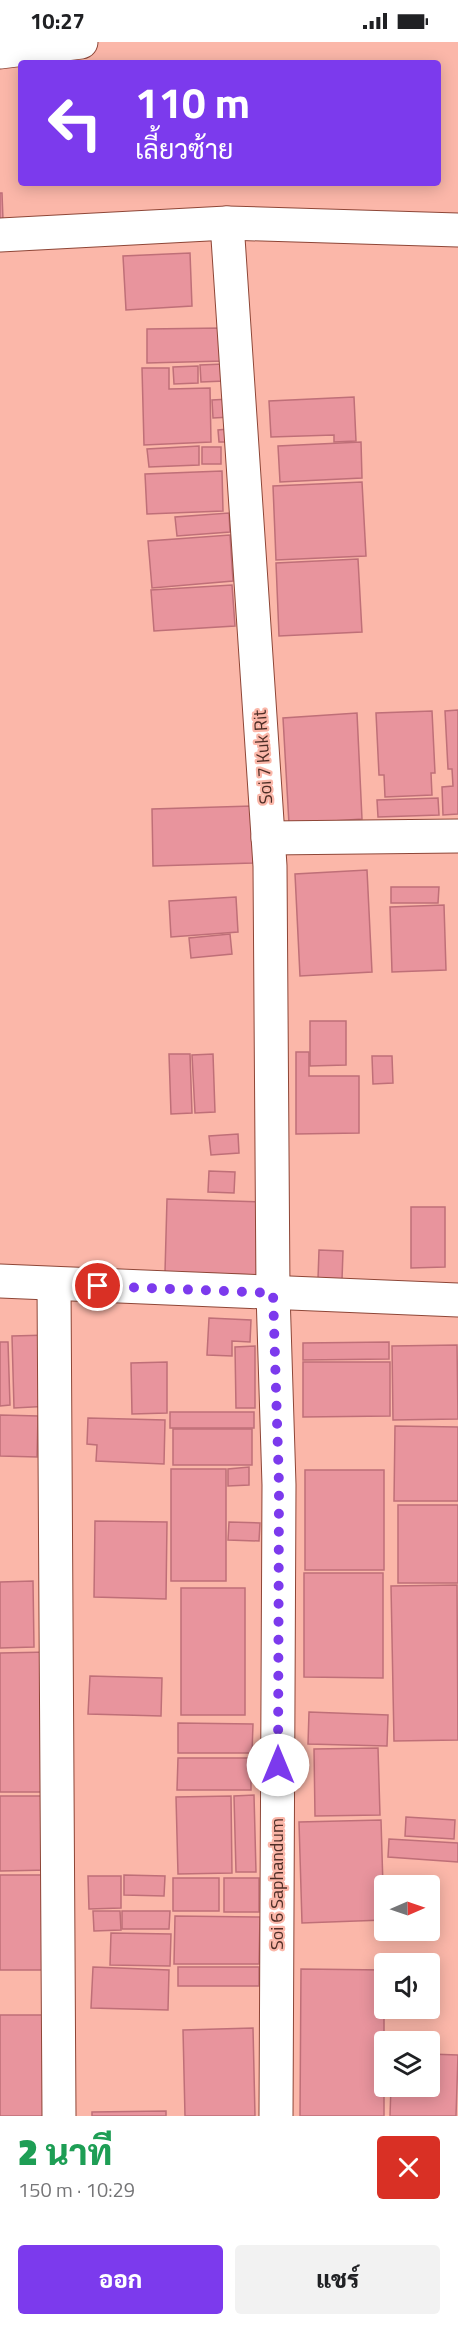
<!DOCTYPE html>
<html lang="th">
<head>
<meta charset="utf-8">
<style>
  :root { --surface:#fff; --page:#f2f2f2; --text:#202124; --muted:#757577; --accent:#7c3aed }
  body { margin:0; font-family:"Titillium Web",Sarabun,sans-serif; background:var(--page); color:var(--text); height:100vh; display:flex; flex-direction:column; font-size:22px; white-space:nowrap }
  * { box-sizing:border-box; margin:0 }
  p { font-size:20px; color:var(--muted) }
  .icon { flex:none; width:33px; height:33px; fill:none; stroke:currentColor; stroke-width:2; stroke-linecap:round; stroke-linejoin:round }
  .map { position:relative; height:2074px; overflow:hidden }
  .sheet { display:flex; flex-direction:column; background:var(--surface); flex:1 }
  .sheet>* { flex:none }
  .guide { position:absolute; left:18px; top:18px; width:423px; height:126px; border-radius:6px; box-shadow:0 3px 15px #0003; background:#7c3aed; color:#fff; overflow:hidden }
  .needle { width:39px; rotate:88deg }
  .tools { position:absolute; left:374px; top:1833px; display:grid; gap:12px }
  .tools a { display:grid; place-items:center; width:66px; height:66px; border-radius:6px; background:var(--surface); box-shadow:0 3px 15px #0003; font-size:30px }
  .pin { position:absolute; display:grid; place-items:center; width:51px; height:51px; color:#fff; margin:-26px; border:3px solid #fff; border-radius:50%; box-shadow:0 2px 6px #0007 }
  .me { position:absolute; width:66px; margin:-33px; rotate:0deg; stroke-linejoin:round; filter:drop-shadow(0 0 4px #0008) }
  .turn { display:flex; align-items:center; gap:21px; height:126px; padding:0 18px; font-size:27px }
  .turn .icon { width:78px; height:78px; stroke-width:2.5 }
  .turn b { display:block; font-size:42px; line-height:51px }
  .round { display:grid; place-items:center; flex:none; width:63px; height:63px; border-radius:6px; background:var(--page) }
  .overview { display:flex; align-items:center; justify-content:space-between; height:102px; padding:0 18px }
  h1 { font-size:36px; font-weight:800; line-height:45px; color:#1e9e55 }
  .action { display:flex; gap:12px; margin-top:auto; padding:12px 18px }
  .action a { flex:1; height:69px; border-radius:6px; background:var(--accent); color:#fff; font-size:24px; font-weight:800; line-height:69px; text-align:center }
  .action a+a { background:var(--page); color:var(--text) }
  .status { display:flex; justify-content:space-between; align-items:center; height:42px; padding:0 30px; background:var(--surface); direction:ltr }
  .status svg { height:16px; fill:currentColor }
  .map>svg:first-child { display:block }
</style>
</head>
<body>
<div class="status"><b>10:27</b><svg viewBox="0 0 49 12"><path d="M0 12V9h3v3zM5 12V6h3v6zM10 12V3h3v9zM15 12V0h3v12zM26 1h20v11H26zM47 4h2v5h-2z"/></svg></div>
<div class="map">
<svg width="458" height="2074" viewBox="0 0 458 2074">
  <rect width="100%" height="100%" fill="#fbb7a9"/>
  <g fill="#e8949d" stroke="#bf6f78" stroke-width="1.5">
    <polygon points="0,151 2,151 3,178 0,178"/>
    <polygon points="190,211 192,264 126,268 123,214"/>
    <polygon points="223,286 224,319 147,321 147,287"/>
    <polygon points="224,322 225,339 201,340 200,323"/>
    <polygon points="198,324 198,341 174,342 173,325"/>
    <polygon points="142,326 169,326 169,347 210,346 211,400 144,403"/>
    <polygon points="354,355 356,399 334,400 334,393 271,395 269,359"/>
    <polygon points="230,357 231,375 213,376 212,358"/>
    <polygon points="228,387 228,400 219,400 218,388"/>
    <polygon points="361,400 362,436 280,440 278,404"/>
    <polygon points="199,404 199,423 149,425 147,407"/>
    <rect x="202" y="405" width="19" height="17"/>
    <polygon points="222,429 223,469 147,472 145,432"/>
    <polygon points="362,440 366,514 276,518 273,444"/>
    <polygon points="229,471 230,490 177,494 175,475"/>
    <polygon points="230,493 233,539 152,546 148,499"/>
    <polygon points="358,517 362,590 279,594 276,521"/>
    <polygon points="232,543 235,584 154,589 151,548"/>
    <polygon points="458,668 458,772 443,773 442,745 453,744 452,727 448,727 445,669"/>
    <polygon points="432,669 435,731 431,731 432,753 385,755 384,733 379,733 376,671"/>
    <polygon points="357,671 362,777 289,782 283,676"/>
    <polygon points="438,756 439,773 378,775 377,758"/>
    <polygon points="252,764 253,821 153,824 152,767"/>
    <polygon points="367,828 372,930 300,934 295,832"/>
    <polygon points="391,845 439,845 438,861 391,861"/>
    <polygon points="236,855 238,890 171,895 169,859"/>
    <polygon points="444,863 446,928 392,930 390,865"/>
    <polygon points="230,892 232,912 191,916 189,896"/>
    <polygon points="310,979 346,979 346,1023 310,1024"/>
    <polygon points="296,1010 309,1010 309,1034 359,1034 359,1091 296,1092"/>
    <polygon points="169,1012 190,1012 192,1071 171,1072"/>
    <polygon points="213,1012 215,1070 195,1071 192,1013"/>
    <polygon points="372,1014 392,1014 393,1041 373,1042"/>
    <polygon points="238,1092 239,1111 211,1113 209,1094"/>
    <polygon points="209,1129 235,1130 234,1151 208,1150"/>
    <polygon points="167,1157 261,1160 258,1233 165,1230"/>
    <polygon points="411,1165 445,1165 445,1225 411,1226"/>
    <polygon points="319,1208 343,1209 342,1238 318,1237"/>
    <polygon points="209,1276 251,1278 250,1300 232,1299 232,1314 207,1313"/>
    <polygon points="49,1293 51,1364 14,1366 12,1294"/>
    <polygon points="0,1300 8,1300 10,1363 0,1364"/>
    <polygon points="389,1300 389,1317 303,1318 303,1301"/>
    <polygon points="457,1303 458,1377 393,1378 392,1304"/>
    <polygon points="255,1304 255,1366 236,1366 235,1305"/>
    <polygon points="167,1320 167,1371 132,1372 131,1321"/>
    <polygon points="303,1320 390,1320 390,1374 303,1375"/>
    <rect x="170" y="1370" width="84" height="16"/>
    <polygon points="0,1373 38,1374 37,1415 0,1414"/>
    <polygon points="88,1376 165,1378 164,1422 96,1419 97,1403 87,1402"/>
    <polygon points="395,1384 458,1385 458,1459 394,1459"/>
    <rect x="173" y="1387" width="79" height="36"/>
    <polygon points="249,1425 249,1443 228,1444 228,1427"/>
    <rect x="171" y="1427" width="55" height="112"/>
    <rect x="305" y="1428" width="79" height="100"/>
    <rect x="398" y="1463" width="60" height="78"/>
    <polygon points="95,1479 167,1480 166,1557 94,1555"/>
    <polygon points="229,1480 260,1481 259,1499 228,1498"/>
    <polygon points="304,1531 383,1531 383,1636 304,1635"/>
    <polygon points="33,1539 34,1605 0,1606 0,1540"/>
    <polygon points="457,1543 458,1698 394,1699 391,1544"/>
    <rect x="181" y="1546" width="64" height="127"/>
    <polygon points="49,1610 51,1750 0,1750 0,1611"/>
    <polygon points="90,1634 162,1636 161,1674 88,1672"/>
    <polygon points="309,1670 388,1673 387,1704 308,1702"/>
    <polygon points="178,1681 253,1682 252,1711 178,1711"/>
    <polygon points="378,1706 380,1773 315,1774 314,1707"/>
    <polygon points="178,1716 251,1716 251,1748 177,1748"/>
    <polygon points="254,1753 256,1830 236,1830 234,1754"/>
    <polygon points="0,1754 47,1754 49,1828 0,1829"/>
    <polygon points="231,1754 232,1831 178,1832 176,1755"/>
    <polygon points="406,1775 455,1778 454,1797 405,1794"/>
    <polygon points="381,1778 384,1878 302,1881 299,1780"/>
    <polygon points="389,1797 458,1801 458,1820 388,1815"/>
    <polygon points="0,1833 47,1833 48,1928 0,1928"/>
    <polygon points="124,1833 165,1834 164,1854 124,1853"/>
    <polygon points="88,1834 121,1834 121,1866 89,1867"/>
    <rect x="173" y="1836" width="46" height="33"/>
    <rect x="224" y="1836" width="35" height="34"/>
    <polygon points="93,1869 120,1869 121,1888 94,1889"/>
    <polygon points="122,1869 170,1869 169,1887 122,1887"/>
    <polygon points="175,1874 260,1875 259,1922 174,1922"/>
    <polygon points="111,1891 171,1892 170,1924 110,1923"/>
    <polygon points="93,1925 169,1928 168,1968 91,1966"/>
    <rect x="178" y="1925" width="81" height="19"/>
    <polygon points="301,1927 384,1928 384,2074 300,2074"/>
    <polygon points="0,1973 49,1973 50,2074 0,2074"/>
    <polygon points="253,1986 255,2074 185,2074 183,1988"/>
    <polygon points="429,2012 458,2013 456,2074 390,2074 391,2044 429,2044"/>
    <polygon points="166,2069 166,2074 92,2074 92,2070"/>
  </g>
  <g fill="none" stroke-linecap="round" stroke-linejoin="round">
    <g stroke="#8e4637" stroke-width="35">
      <g id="minor">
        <polyline points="0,10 81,0"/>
        <polyline points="227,181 270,824 273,1251 279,1443 276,2074"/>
        <polyline points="0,193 227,181 458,188"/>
        <polyline points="268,796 458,794"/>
        <polyline points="54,1242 59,2074"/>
      </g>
    </g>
    <g stroke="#8e4637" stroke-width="35">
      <polyline id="tertiary" points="0,1239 458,1258"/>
    </g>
    <use href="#minor" stroke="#fff" stroke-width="33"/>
    <use href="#tertiary" stroke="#fff" stroke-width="33"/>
  </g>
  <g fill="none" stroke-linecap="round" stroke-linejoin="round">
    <polyline stroke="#7c3aed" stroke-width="10" stroke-dasharray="0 18" points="98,1244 273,1251 279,1443 278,1723"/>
  </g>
  <g text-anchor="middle" stroke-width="4.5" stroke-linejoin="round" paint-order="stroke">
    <g font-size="18" fill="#4e2d26" stroke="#fbb7a9">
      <text transform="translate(263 715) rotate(-94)" y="6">Soi 7 Kuk Rit</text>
      <text transform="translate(277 1842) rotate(-90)" y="6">Soi 6 Saphandum</text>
    </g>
  </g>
</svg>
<div class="tools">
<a><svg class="needle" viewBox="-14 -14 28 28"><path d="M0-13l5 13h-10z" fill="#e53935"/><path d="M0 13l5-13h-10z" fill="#757577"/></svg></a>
<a><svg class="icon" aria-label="sound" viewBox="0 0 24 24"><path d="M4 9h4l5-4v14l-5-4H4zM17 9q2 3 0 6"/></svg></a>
<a><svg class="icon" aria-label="layers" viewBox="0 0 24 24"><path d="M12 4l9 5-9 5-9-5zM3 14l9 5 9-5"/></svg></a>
</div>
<div class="pin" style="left:98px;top:1244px;background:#d93025"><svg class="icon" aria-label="arrive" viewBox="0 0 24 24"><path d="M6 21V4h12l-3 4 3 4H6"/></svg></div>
<svg class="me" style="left:278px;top:1723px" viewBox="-20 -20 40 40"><circle r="19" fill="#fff"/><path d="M0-13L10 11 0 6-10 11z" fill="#7c3aed"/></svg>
<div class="guide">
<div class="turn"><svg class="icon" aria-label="left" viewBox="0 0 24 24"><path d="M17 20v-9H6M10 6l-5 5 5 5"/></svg><div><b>110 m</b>เลี้ยวซ้าย</div></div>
</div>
</div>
<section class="sheet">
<div class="overview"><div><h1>2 นาที</h1><p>150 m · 10:29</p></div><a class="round" style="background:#d93025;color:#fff"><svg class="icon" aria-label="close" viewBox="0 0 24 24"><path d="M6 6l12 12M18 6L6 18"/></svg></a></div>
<div class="action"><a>ออก</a><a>แชร์</a></div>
</section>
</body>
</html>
